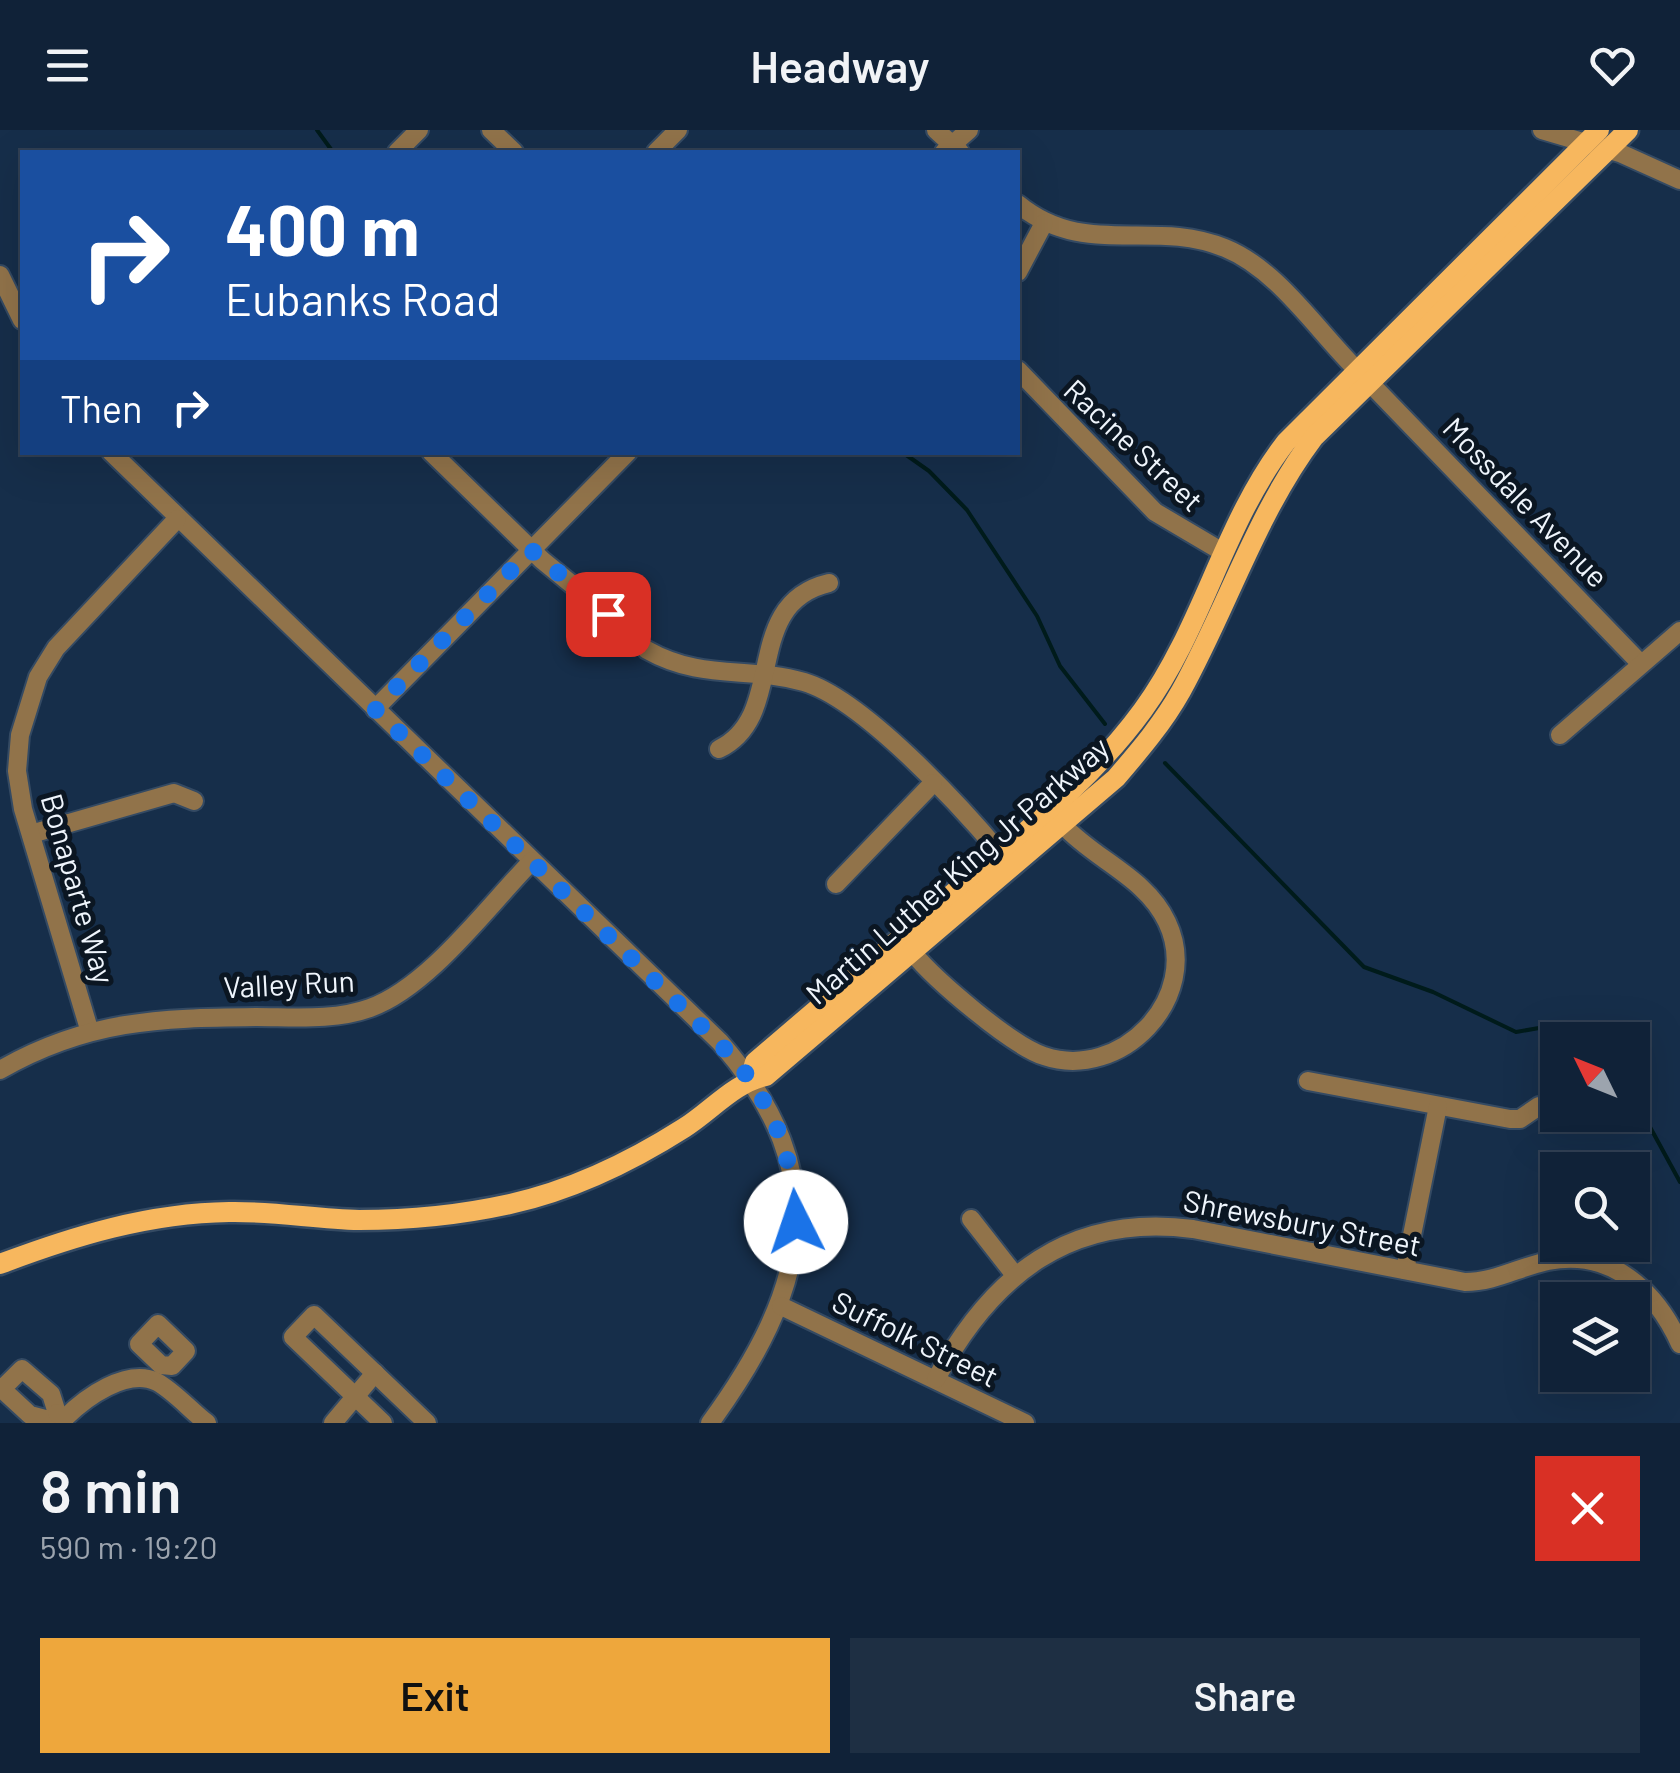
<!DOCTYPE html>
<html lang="en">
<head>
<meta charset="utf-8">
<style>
  :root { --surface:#102238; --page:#1e2f43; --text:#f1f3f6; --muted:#9ca4ae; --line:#303f53; --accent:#eea73c }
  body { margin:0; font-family:Barlow,sans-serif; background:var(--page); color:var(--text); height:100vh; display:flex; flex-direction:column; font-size:38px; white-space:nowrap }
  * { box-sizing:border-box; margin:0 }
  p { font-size:32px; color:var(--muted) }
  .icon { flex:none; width:55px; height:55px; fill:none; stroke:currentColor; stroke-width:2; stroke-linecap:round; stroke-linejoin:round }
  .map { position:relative; height:1293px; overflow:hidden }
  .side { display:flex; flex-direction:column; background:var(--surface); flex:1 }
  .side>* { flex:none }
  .banner { position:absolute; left:20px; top:20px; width:1000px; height:305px; border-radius:0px; box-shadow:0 10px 40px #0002,0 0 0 2px var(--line); background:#1a4fa0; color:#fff; overflow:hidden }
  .needle { width:65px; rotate:313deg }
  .tools { position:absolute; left:1540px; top:892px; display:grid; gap:20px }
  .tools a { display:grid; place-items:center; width:110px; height:110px; border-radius:0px; background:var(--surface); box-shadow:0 10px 40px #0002,0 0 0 2px var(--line); font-size:50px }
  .pin { position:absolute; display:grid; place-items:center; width:85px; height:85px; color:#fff; margin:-42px; border-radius:20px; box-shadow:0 5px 15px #0006 }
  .me { position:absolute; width:110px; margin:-55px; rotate:356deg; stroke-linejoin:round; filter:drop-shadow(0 0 8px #0008) }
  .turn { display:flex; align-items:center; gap:35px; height:210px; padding:0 40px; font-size:45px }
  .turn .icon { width:130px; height:130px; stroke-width:2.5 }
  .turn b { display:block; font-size:70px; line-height:85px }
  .then { display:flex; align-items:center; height:95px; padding:0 40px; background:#0003; gap:20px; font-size:38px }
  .round { display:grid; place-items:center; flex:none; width:105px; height:105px; border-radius:0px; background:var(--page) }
  .headline { display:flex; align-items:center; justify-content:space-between; height:170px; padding:0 40px }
  h1 { font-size:60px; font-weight:600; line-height:75px }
  .action { display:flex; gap:20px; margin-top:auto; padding:20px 40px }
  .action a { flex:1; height:115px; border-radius:0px; background:var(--accent); color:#111; font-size:40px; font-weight:600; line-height:115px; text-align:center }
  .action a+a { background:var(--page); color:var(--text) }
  header { display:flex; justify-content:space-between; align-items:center; height:130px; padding:0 40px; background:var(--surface); font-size:45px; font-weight:600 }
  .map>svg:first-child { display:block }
</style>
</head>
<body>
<header><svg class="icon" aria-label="menu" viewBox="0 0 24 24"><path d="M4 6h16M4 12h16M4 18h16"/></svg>Headway<svg class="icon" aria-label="heart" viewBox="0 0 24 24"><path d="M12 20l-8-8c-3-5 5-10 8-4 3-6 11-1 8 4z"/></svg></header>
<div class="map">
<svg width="1680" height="1293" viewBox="0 0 1680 1293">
  <rect width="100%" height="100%" fill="#162e4a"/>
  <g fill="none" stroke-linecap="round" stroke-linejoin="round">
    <g stroke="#001b1b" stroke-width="4">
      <polyline points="317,0 333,22"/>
      <polyline points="902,322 929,341 967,380 1037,486 1060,536 1105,594"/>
      <polyline points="1165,633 1364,837 1433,862 1516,902 1539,898 1558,910"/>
      <polyline points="1632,964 1680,1052"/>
    </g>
    <g stroke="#344a63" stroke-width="22">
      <g id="minor">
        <polyline points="491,0 514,22"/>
        <polyline points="936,0 960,22"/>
        <polyline points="1542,0 1620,23 1680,50"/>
        <polyline points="397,22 419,0"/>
        <polyline points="656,22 678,0"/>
        <polyline points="944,22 969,0"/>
        <path d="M1018 74C1085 129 1151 88 1225 118 1277 139 1316 199 1355 238"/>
        <polyline points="1018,142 1044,93"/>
        <polyline points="0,145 22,190"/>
        <polyline points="1018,240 1155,382 1221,421"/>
        <polyline points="1368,251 1641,534"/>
        <path d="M111 322 720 912C837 1046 807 1160 710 1293"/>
        <polyline points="431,322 542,430 608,484"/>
        <path d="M647 520C702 551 748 536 804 552 862 569 960 675 1000 723"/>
        <polyline points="375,579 628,322"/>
        <polyline points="1560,605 1680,501"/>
        <path d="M719 619C789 585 740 474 829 453"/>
        <polyline points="31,704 174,663 194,671"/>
        <polyline points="836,754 933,653"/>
        <path d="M913 823C935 850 1012 916 1044 926 1120 952 1203 868 1167 792 1146 747 1095 730 1063 695"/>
        <polyline points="89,899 23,679 17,641 20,605 38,547 56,518 177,389"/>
        <path d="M0 940C87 890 159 888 256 887 293 887 334 891 370 878 429 857 488 776 532 731"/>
        <polyline points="1308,951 1510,989 1520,989 1539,976"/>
        <polyline points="971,1089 1014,1144"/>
        <polyline points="1405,1140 1438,976"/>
        <polyline points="781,1176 1025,1293"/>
        <polygon points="158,1194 186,1221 172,1236 161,1235 139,1214"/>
        <polygon points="22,1239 51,1264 57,1283 49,1290 30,1285 2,1259"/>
        <path d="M936 1249C992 1145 1070 1083 1193 1099L1465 1152C1495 1152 1519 1137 1548 1131 1611 1118 1656 1161 1680 1214"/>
        <path d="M57 1283 65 1288C85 1268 127 1237 157 1252 175 1262 191 1281 207 1293"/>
        <polyline points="333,1293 375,1243"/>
        <polyline points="383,1293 293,1207 314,1185 427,1293"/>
      </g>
    </g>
    <g stroke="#344a63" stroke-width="25">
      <g id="major">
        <path d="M750 949 755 932C822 875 890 817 958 759 1024 703 1092 650 1143 580 1204 496 1223 394 1286 312L1599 0"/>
        <path d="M0 1134C74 1106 149 1083 229 1082 273 1081 315 1089 359 1090 410 1090 460 1085 510 1074 573 1060 629 1033 684 998 711 981 735 952 766 946L1116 648C1140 620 1163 593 1181 561 1228 476 1256 384 1314 307L1628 0"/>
      </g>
    </g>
    <use href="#minor" stroke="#91734a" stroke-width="18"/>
    <use href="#major" stroke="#f7b75e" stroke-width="20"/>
  </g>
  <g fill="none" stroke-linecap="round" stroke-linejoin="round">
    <path stroke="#1a73e8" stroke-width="18" stroke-dasharray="0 32.4" d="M608 484 531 420 375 579 733 927C777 983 791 1021 796 1092"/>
  </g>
  <g text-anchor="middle" stroke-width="10" stroke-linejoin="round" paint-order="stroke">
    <g font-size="30" fill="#eff5fc" stroke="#0b1622">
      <text transform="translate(1133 316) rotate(43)" y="10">Racine Street</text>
      <text transform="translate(1525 373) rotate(46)" y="10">Mossdale Avenue</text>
      <text transform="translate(958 741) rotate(-41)" y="10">Martin Luther King Jr Parkway</text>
      <text transform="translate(77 759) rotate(74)" y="10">Bonaparte Way</text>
      <text transform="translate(289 855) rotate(-3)" y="10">Valley Run</text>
      <text transform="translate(1302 1094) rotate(11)" y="10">Shrewsbury Street</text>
      <text transform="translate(915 1210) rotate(26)" y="10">Suffolk Street</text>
    </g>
  </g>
</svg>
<div class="tools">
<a><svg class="needle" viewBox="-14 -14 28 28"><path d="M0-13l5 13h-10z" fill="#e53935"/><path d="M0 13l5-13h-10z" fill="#9ca4ae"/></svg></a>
<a><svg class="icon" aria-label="search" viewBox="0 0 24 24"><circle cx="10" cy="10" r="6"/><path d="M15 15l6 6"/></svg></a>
<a><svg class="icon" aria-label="layers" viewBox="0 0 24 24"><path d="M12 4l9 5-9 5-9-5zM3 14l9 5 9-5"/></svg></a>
</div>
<div class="pin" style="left:608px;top:484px;background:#d93025"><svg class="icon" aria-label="arrive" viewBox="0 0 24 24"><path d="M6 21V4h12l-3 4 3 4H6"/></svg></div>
<svg class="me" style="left:796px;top:1092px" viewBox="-20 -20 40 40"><circle r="19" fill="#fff"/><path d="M0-13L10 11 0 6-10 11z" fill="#1a73e8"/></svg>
<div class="banner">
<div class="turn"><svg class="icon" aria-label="right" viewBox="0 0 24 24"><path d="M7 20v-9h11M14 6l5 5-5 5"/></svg><div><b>400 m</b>Eubanks Road</div></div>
<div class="then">Then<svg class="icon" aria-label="right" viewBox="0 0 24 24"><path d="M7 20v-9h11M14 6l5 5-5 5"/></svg></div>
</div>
</div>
<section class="side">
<div class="headline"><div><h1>8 min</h1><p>590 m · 19:20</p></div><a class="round" style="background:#d93025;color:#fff"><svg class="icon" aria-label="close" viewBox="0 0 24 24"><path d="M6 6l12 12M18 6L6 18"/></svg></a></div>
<div class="action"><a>Exit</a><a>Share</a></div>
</section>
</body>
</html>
